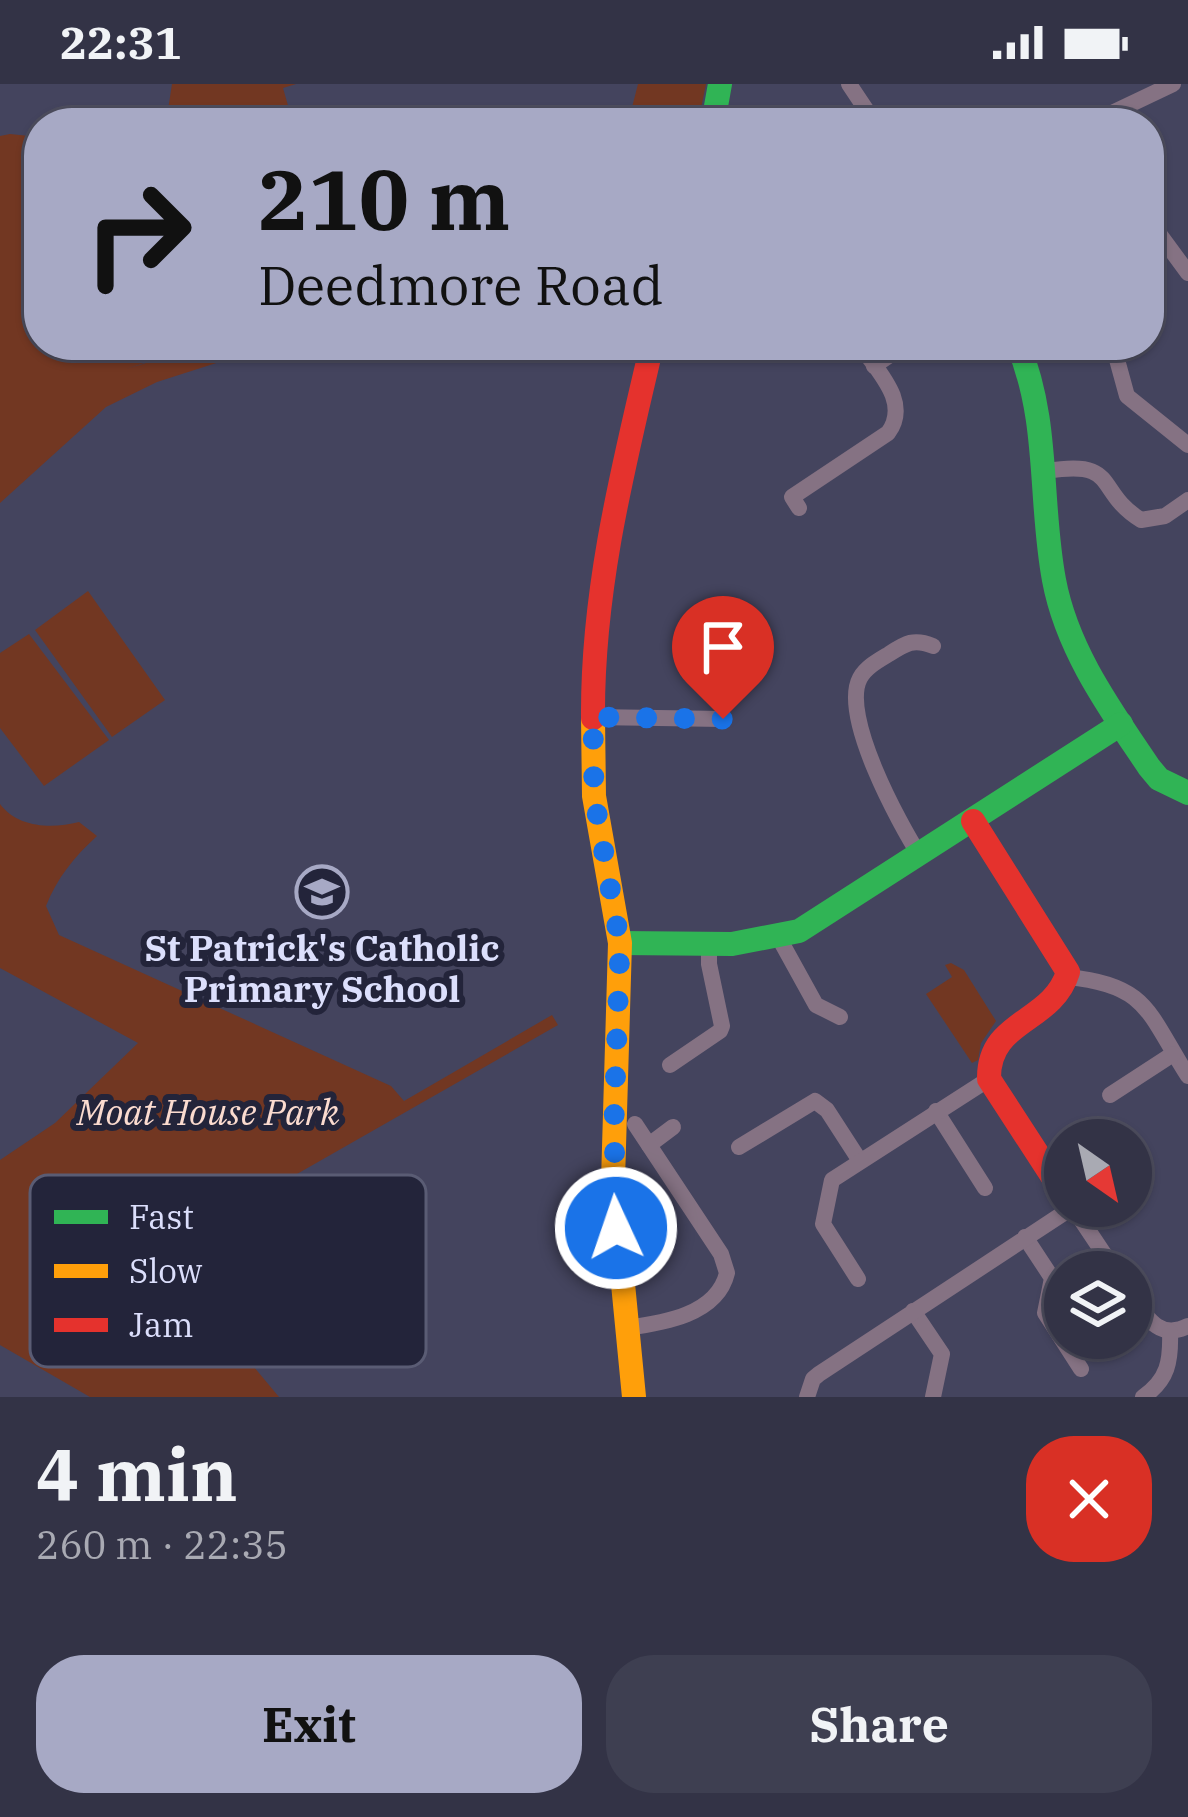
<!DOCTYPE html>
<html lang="en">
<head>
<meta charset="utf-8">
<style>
  :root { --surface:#333346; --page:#3e3f51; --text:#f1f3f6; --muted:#a9aab3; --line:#4e4e5f; --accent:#a7a9c5 }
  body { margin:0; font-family:"IBM Plex Serif",serif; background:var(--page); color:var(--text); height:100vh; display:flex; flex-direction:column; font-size:45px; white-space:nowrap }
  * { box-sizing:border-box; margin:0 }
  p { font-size:39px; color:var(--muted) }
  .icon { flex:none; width:66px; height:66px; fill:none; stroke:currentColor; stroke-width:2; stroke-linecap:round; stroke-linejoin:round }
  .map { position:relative; height:1313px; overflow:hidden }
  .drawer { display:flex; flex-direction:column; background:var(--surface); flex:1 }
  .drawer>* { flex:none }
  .guide { position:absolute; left:24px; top:24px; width:1140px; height:252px; border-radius:48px; box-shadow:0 3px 9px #0004,0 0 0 3px var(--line); background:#a7a9c5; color:#111; overflow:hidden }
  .needle { width:78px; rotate:146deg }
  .tools { position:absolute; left:1044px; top:1035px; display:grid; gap:24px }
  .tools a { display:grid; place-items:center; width:108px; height:108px; border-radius:50%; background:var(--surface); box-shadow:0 3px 9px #0004,0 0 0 3px var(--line); font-size:60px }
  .pin { position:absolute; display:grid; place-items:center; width:102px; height:102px; color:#fff; margin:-123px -51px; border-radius:50% 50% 50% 0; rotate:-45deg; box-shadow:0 0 12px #0007 }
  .pin .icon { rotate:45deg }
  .me { position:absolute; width:132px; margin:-66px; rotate:357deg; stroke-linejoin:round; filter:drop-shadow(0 0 9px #0008) }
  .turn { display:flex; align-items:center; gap:42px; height:252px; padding:0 36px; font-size:54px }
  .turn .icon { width:156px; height:156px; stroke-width:2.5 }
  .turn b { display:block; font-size:84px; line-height:102px }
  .round { display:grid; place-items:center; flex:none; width:126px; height:126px; border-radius:48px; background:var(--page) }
  .headline { display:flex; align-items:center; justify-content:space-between; height:204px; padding:0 36px }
  h1 { font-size:72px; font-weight:800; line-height:90px }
  .cta { display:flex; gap:24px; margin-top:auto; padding:24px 36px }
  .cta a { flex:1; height:138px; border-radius:48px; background:var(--accent); color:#111; font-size:48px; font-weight:800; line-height:138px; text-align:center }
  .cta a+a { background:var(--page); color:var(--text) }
  .status { display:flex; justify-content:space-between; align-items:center; height:84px; padding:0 60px; background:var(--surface); direction:ltr }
  .status svg { height:33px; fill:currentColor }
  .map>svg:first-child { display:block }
</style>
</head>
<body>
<div class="status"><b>22:31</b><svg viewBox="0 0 49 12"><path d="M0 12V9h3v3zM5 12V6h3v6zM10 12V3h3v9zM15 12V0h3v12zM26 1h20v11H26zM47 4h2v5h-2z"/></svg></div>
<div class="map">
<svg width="1188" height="1313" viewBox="0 0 1188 1313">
  <rect width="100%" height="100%" fill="#44445e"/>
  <g fill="#723722">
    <polygon points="172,0 296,0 283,4 293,39 166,39"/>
    <polygon points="638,0 706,0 698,39 628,39"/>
    <polygon points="10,50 39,53 39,261 199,261 126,285 206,261 272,261 157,298 106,323 0,419 0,52"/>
    <polygon points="88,507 165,616 112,653 35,546"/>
    <polygon points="29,550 109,656 44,702 0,644 0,569"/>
    <path d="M0 720C18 744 52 745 79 738L97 752C74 773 57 794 46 822L59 851 391 1002 404 1017 552 931 558 941 183 1155 228 1252 279 1313H90L0 1261V1076L55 1039 138 959 0 884Z"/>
    <polygon points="951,879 964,886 996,937 981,959 978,976 972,979 926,910 952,893 945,881"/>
  </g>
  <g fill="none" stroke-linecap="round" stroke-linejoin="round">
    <g stroke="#857283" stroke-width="16">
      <polyline points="849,0 875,39"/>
      <polyline points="1091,39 1173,0"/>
      <polyline points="1149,136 1188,189"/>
      <polyline points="1113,261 1127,312 1188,361"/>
      <polyline points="874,282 905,261"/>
      <path d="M1047 387C1120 375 1094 407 1141 436L1165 432 1188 416"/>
      <path d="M799 424 792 413 888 349C911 318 877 287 860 261"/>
      <polyline points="593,633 723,635"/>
      <path d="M920 772C899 739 840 631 860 594 866 583 879 576 889 570 906 559 914 554 933 562"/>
      <polyline points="779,854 816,921 840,933"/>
      <path d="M1068 893C1149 901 1148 930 1188 992"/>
      <polyline points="670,981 720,947 722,942 709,880 709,862"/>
      <polyline points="1110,1011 1173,970"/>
      <polyline points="936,1027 985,1104"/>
      <polyline points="649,1061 673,1043"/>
      <polyline points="739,1063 815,1017 827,1026 860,1077"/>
      <polyline points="1072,1122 1116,1188"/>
      <polyline points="1025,1153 1052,1194 1045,1229 1081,1285"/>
      <polyline points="858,1195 823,1140 832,1096 989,995"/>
      <path d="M1131 1210C1146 1232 1158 1257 1188 1242"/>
      <polyline points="913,1227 942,1270 933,1313"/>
      <path d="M626 1244C663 1239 717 1231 727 1189L721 1170 635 1040"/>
      <polyline points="807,1313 813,1295 819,1290 1073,1123"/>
      <path d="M1143 1313C1168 1296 1171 1277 1170 1248"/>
    </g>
    <g stroke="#30b455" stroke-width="24">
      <polyline points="713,39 720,0"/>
      <path d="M1018 261C1050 338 1039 416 1054 496 1067 566 1110 625 1149 683L1159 695 1188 709"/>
      <polyline points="620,859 732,860 799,847 1121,640"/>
    </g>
    <polyline stroke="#ff9f0a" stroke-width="24" points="593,634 594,712 620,859 613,1097 634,1313"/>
    <g stroke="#e5322d" stroke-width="24">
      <path d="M593 634C592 506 623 384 652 261"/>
      <path d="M973 737 1068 888C1052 940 988 935 989 995L1065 1112"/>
    </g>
  </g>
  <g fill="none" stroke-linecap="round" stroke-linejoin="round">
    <polyline stroke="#1a73e8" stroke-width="21" stroke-dasharray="0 37.8" points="616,1144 614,1037 620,860 594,712 593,633 723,635"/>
  </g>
  <defs>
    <g id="school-ring" transform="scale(2.7)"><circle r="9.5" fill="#23243a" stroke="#a7a9c5" stroke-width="1.5"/><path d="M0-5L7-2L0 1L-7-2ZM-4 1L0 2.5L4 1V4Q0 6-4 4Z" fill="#a7a9c5"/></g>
  </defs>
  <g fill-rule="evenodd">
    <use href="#school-ring" x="322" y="808"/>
  </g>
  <g text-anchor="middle" stroke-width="12" stroke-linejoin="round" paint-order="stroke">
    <g font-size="36" font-weight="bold" fill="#dcdffc" stroke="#23243a">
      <text x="322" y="877">St Patrick's Catholic<tspan x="322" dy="41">Primary School</tspan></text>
    </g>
    <g font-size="36" font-style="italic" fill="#fbdbcf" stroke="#23243a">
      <text x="208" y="1041">Moat House Park</text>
    </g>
  </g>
  <rect x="30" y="1091" width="396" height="192" rx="18" fill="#23243a" stroke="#5a5c74" stroke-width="3"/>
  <rect x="54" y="1126" width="54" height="14" fill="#30b455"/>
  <rect x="54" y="1180" width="54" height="14" fill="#ff9f0a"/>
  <rect x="54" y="1234" width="54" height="14" fill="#e5322d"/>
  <g font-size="33" fill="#dcdffc">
    <text x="129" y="1145">Fast</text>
    <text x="129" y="1199">Slow</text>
    <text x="129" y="1253">Jam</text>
  </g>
</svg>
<div class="tools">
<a><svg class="needle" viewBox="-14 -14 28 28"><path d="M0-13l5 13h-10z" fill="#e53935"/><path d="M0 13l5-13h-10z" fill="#a9aab3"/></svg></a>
<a><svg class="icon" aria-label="layers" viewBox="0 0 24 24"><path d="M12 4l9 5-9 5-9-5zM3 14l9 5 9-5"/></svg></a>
</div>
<div class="pin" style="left:723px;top:635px;background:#d93025"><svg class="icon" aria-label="arrive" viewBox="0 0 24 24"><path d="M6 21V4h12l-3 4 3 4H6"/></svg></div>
<svg class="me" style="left:616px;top:1144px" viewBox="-20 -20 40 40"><circle r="17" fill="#1a73e8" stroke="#fff" stroke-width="3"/><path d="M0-11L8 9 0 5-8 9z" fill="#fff"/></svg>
<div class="guide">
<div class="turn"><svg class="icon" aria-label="right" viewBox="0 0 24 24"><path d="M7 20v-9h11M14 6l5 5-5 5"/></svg><div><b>210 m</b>Deedmore Road</div></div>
</div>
</div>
<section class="drawer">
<div class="headline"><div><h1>4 min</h1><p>260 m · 22:35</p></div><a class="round" style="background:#d93025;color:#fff"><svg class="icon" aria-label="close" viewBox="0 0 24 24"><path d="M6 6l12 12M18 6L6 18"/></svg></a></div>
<div class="cta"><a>Exit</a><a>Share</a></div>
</section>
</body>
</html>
